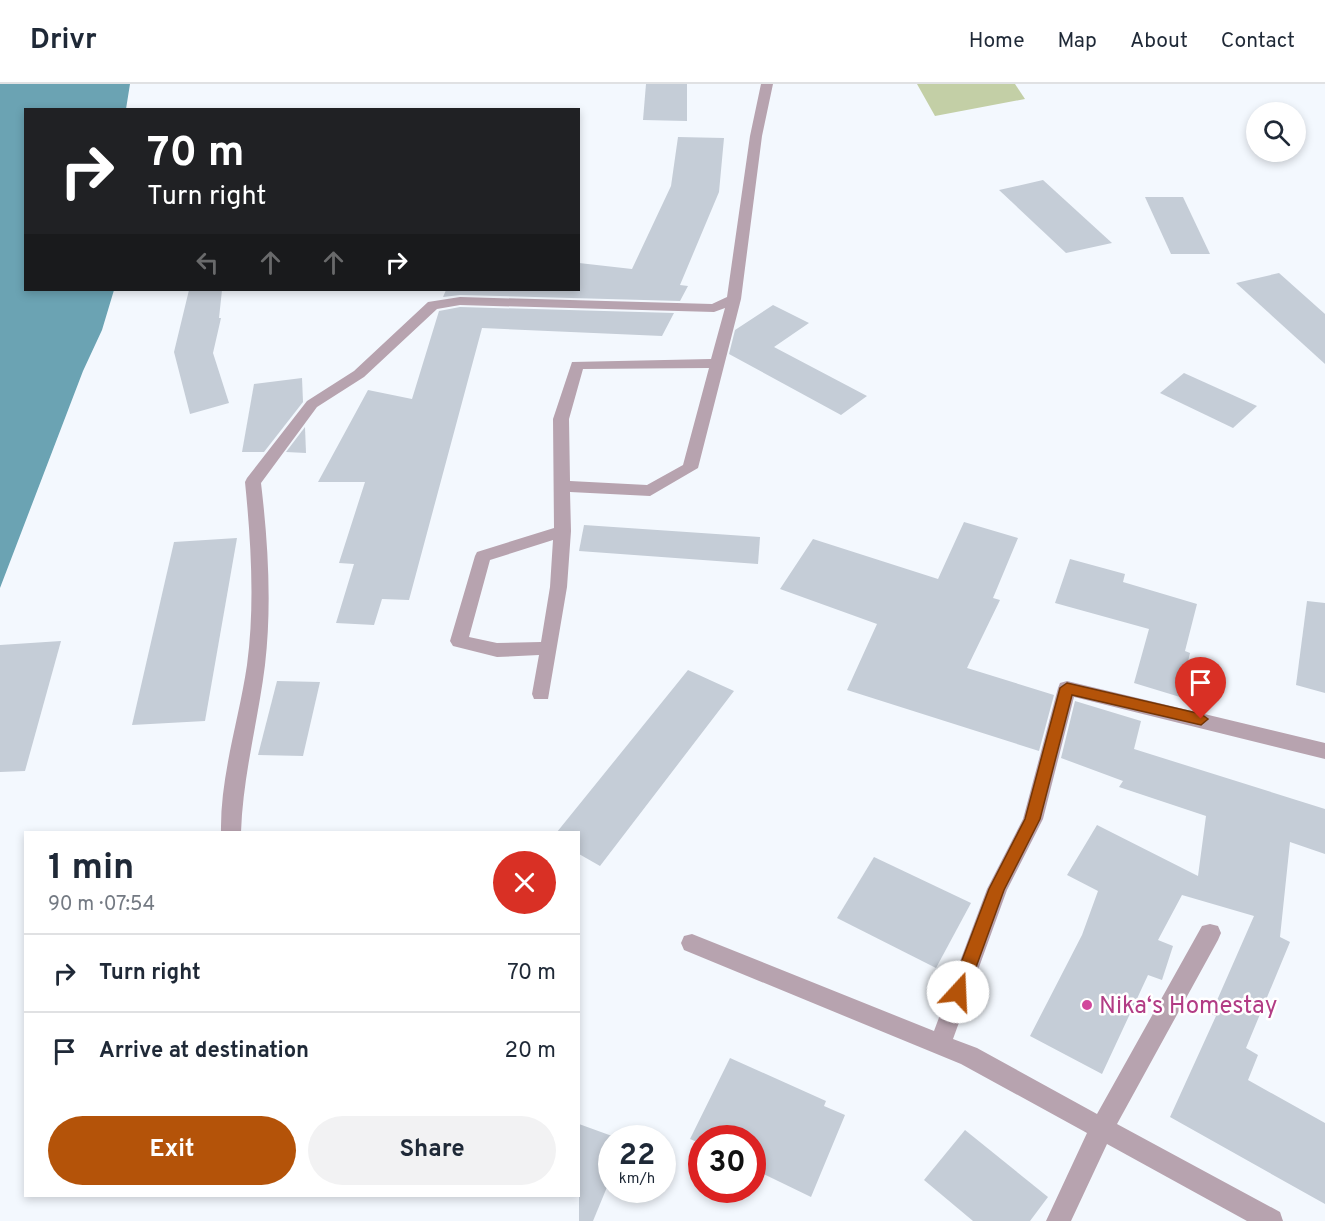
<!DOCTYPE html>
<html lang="en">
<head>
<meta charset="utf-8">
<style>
  :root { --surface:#fff; --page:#f2f2f3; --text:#1f2937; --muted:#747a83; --line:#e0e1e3; --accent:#b45309 }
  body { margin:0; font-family:Overpass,sans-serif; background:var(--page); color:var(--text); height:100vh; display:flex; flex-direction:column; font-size:22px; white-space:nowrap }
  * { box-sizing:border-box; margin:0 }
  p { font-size:20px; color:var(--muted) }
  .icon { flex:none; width:33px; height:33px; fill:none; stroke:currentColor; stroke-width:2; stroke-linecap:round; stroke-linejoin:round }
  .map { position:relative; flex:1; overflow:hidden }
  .details { position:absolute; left:24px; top:747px; width:556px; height:366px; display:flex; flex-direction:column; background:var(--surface); border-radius:0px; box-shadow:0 3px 9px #0003 }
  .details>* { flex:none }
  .banner { position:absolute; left:24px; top:24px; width:556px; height:183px; border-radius:0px; box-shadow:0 3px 9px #0003; background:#202124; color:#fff; overflow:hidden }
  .controls { position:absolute; left:1246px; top:18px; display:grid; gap:12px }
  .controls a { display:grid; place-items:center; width:60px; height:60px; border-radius:50%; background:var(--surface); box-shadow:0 3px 9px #0003; font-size:30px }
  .speed { position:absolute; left:598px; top:1041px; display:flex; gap:12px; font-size:30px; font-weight:700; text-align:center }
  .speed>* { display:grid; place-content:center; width:78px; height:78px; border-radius:50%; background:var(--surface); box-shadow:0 3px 9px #0003; line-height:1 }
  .speed small { font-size:15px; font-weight:400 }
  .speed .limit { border:9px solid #d22; background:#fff; color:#111 }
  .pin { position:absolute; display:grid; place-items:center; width:51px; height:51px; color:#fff; margin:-62px -26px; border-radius:50% 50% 50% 0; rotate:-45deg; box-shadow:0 0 6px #0007 }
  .pin .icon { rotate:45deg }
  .me { position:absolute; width:66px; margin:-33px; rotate:20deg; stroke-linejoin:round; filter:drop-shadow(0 0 4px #0008) }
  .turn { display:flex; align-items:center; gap:21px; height:126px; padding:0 24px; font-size:27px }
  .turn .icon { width:78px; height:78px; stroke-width:2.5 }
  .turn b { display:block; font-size:42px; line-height:51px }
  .lanes { display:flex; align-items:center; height:57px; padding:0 24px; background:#0003; justify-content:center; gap:30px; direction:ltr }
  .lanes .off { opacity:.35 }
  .round { display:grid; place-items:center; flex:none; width:63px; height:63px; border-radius:32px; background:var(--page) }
  .head { display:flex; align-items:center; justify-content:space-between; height:102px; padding:0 24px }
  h1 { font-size:36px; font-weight:700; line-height:45px }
  .button { display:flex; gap:12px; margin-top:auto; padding:12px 24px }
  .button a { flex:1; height:69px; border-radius:36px; background:var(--accent); color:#fff; font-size:24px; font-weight:700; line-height:69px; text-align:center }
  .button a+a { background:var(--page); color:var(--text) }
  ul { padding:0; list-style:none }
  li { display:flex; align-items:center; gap:18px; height:78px; padding:0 24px; border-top:2px solid var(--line) }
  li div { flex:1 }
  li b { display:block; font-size:22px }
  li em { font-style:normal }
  header { display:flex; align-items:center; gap:36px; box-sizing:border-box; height:84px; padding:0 30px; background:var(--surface); border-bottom:2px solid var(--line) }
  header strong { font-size:28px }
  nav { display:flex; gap:33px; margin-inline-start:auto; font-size:21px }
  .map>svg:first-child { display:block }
</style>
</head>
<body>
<header>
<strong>Drivr</strong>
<nav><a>Home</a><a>Map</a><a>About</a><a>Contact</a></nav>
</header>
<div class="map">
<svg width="1325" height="1137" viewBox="0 0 1325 1137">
  <rect width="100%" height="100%" fill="#f3f8fe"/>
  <polygon fill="#c3cfa6" points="917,0 1015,0 1025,15 935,32"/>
  <polygon fill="#6ba3b3" points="0,0 130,0 126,25 26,26 26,206 114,206 102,246 83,287 0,504"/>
  <g fill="#c5cdd7">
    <polygon points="646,0 687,0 687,37 643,36"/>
    <polygon points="678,53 724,54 719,108 680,201 688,202 680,217 460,211 443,213 446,206 579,206 579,179 632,185 671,102"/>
    <polygon points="1043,96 1112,159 1066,169 999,106"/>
    <polygon points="1145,113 1183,113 1210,170 1171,170"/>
    <polygon points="1279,189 1325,230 1325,280 1236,199"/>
    <polygon points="189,206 222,206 219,234 221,234 213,269 229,319 190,330 174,268"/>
    <polygon points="773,221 809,239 774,263 867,312 841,331 729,270 735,246"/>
    <polygon points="460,223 674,229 662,252 482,244 409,516 382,515 374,541 336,539 354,480 339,479 365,398 318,398 368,306 412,315 439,227"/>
    <polygon points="1184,289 1257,322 1233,344 1160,309"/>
    <polygon points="302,294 303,318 264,368 242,368 254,300"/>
    <polygon points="305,343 306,369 286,368"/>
    <polygon points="964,438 1018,454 993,514 1000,516 967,584 1054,611 1039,667 847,606 877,540 780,505 813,455 938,495"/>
    <polygon points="584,441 760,453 758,480 579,467"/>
    <polygon points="237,454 205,637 132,641 174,458"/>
    <polygon points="1070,475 1125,490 1123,498 1197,520 1185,567 1190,569 1180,613 1134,599 1149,545 1055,519"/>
    <polygon points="1307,517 1325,519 1325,609 1296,601"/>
    <polygon points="61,557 25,687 0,688 0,561"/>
    <polygon points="688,586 734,607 600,782 579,770 579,748 557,748"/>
    <polygon points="277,597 320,598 303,672 258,671"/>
    <polygon points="1075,617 1141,637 1134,665 1325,725 1325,770 1290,758 1280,853 1290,858 1246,964 1258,971 1248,996 1325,1039 1325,1120 1170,1033 1216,932 1211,930 1254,832 1182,811 1158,856 1173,862 1162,896 1148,891 1102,990 1030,952 1082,851 1098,807 1067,791 1097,741 1198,792 1206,732 1119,703 1123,697 1061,674"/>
    <polygon points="874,773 971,819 936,884 837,834"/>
    <polygon points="730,974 826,1017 824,1022 845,1031 811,1113 753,1085 753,1054 702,1054 702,1060 690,1055"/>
    <polygon points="579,1040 612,1052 612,1091 593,1137 579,1137"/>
    <polygon points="965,1046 1048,1113 1030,1137 973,1137 924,1096"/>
  </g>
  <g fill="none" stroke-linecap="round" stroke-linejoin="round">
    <g fill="#b7a3af" fill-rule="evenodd">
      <path d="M761 0H773L762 52 741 215 698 384 650 412 570 408 571 447 567 503 548 615H534L532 610 539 571 497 573 453 562 450 557 475 472 477 468 554 444 553 335 572 278 711 275 725 224 714 228 460 221 437 225 364 293 317 323 261 399C268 458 272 521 265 581 258 637 243 691 241 748H221C220 692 239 636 247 581 255 521 251 458 245 398L247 394 307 317 354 287 428 218 460 213 712 220 727 213 750 52ZM709 284 683 381 647 401 570 397 569 335 583 285ZM553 456 550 503 541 558 497 559 469 553 490 476Z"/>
      <polygon points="1067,597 1325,659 1325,675 1074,613 1043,735 1007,806 953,955 977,964 1097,1030 1202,842 1210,840 1218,842 1221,849 1218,856 1117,1040 1280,1128 1283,1137 1247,1137 1107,1060 1071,1137 1046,1137 1087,1049 961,980 684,866 681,859 684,852 692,850 934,947 987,805 1023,735 1058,604 1060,599"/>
    </g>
  </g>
  <polygon fill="#b45309" stroke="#753606" stroke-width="1.5" points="1067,599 1201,630 1208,635 1201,641 1072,611 1040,735 1004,806 967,908 964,914 958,916 953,914 950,908 989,805 1025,735 1060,604"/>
  <circle fill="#d1479c" stroke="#fff" stroke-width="2" cx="1087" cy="921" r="6"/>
  <g text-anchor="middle" stroke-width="5" stroke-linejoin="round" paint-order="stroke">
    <g font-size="24" fill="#b23c85" stroke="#fff" text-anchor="start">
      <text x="1099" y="929">Nika‘s Homestay</text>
    </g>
  </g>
</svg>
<div class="controls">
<a><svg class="icon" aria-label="search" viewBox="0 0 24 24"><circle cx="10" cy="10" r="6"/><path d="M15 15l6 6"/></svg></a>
</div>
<div class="speed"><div>22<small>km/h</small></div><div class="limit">30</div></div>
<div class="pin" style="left:1201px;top:635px;background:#d93025"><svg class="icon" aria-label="arrive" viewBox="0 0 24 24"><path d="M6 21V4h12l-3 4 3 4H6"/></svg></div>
<svg class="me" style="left:958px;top:908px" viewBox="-20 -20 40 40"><circle r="19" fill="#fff"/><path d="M0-13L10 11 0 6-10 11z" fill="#b45309"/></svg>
<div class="banner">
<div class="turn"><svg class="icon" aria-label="right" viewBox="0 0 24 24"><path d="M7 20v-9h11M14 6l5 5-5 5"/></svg><div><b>70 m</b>Turn right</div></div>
<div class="lanes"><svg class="icon off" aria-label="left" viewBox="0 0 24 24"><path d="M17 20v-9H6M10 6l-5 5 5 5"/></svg><svg class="icon off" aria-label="ahead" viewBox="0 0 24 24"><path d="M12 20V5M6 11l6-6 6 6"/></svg><svg class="icon off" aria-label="ahead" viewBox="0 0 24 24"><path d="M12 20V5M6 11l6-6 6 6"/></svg><svg class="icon" aria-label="right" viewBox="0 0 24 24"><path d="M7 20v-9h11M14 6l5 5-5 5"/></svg></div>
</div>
<section class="details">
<div class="head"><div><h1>1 min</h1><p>90 m · 07:54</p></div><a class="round" style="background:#d93025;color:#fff"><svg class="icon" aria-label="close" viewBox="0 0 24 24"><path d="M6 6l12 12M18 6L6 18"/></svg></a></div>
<ul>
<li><svg class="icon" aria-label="right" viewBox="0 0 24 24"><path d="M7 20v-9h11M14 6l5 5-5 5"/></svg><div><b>Turn right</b></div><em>70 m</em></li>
<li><svg class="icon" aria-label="arrive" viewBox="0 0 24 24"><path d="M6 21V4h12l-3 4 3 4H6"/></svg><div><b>Arrive at destination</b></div><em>20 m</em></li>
</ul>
<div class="button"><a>Exit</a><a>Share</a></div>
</section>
</div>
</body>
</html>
